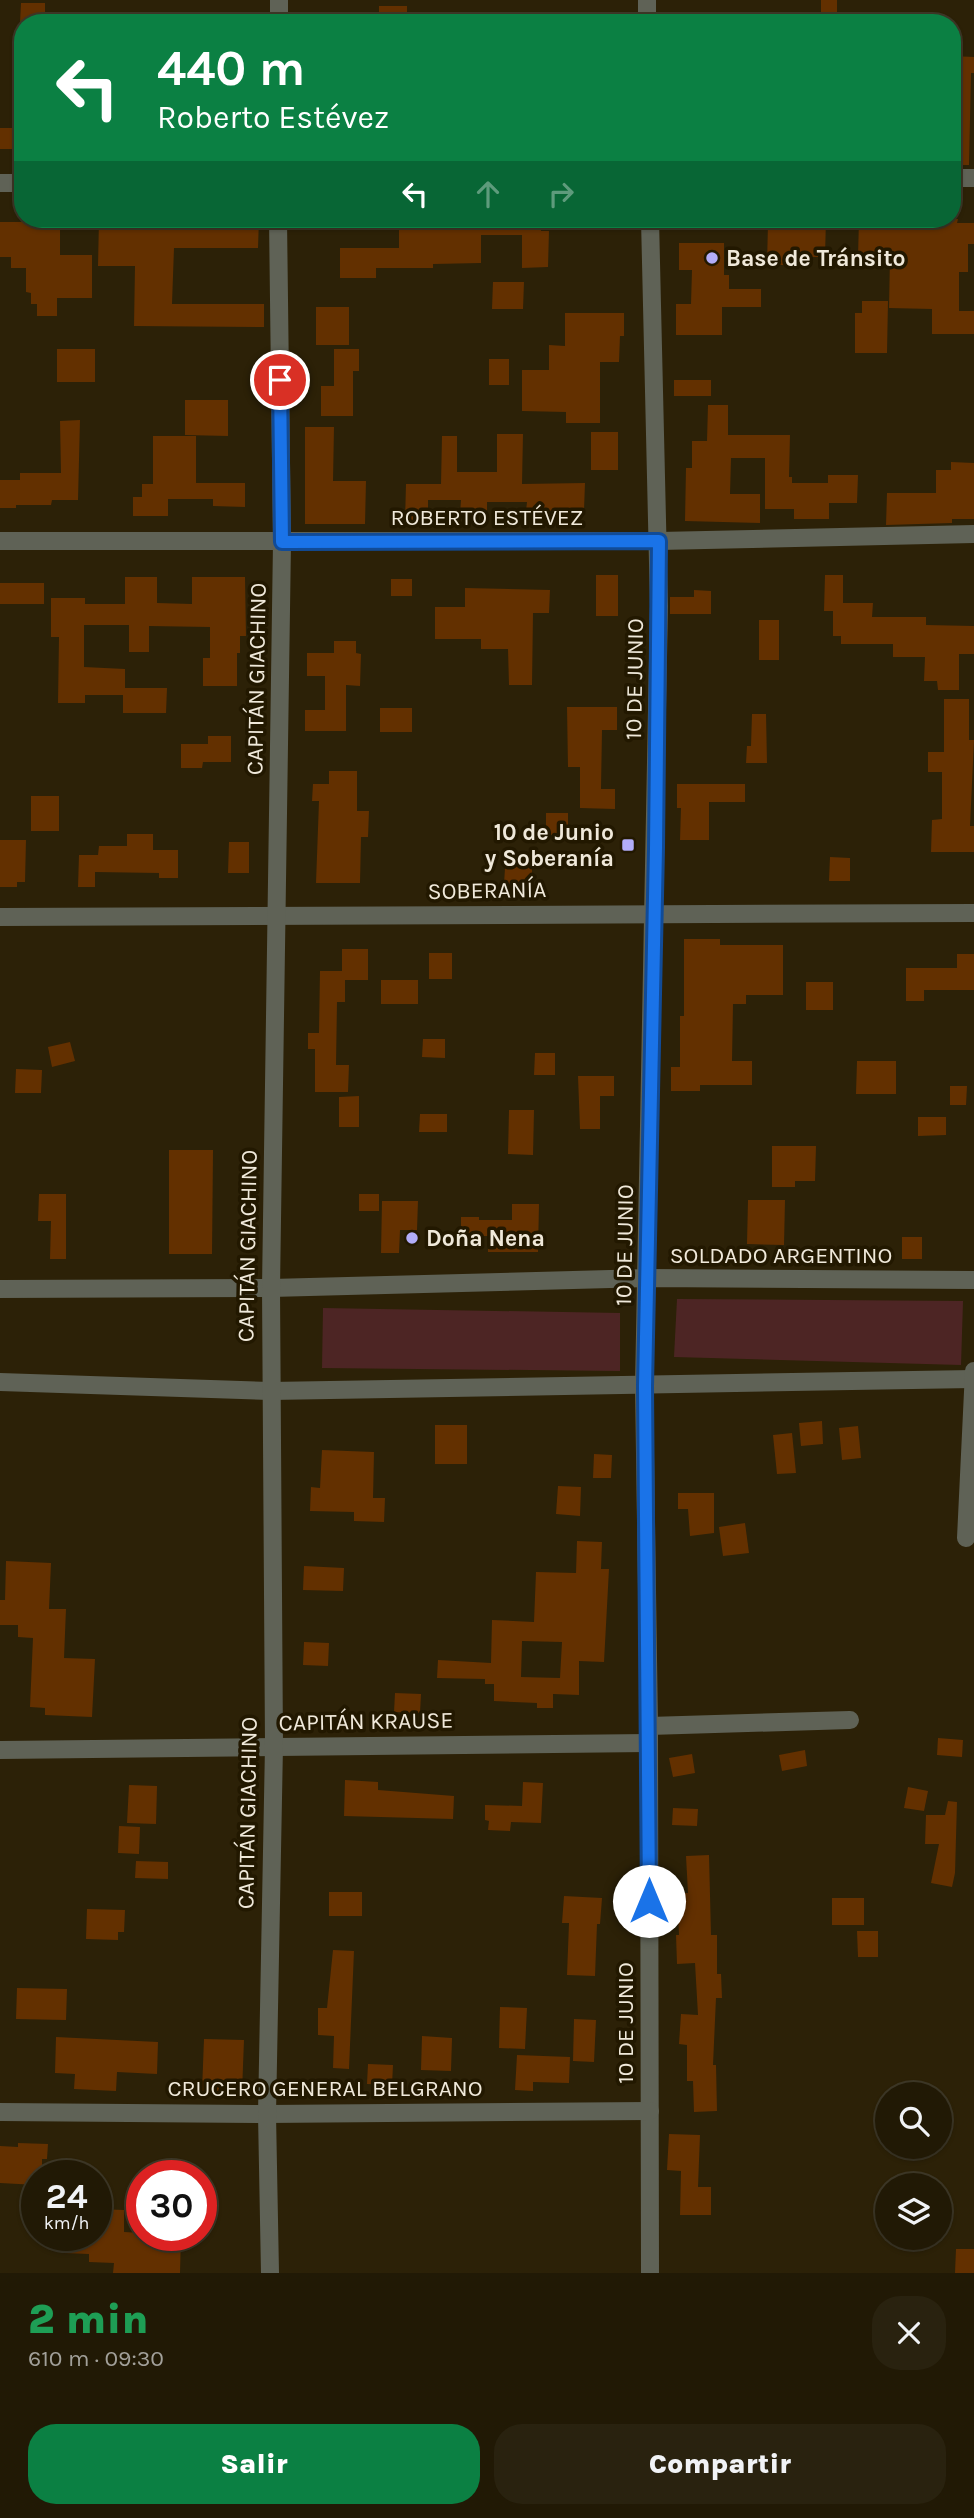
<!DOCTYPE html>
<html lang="es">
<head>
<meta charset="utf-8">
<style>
  :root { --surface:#211905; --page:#29220f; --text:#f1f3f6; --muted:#a2a09a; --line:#3e3827; --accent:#0b8043 }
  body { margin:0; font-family:Karla,sans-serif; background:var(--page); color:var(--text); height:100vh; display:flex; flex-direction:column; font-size:26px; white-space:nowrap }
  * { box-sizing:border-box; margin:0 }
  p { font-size:23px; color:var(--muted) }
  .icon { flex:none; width:38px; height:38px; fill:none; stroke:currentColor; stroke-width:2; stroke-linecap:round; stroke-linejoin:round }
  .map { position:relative; height:2273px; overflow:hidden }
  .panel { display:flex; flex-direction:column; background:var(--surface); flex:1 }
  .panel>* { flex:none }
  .guide { position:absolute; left:14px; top:14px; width:947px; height:214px; border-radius:28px; box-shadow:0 2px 5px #0004,0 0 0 2px var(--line); background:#0b8043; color:#fff; overflow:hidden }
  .controls { position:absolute; left:875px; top:2082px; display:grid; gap:14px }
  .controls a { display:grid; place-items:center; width:77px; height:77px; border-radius:50%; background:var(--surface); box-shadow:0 2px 5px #0004,0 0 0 2px var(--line); font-size:35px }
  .speed { position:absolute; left:21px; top:2160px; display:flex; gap:14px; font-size:35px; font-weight:700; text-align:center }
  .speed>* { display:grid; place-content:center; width:91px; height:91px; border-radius:50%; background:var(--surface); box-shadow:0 2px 5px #0004,0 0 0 2px var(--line); line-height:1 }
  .speed small { font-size:18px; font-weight:400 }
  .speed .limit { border:10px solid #d22; background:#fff; color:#111 }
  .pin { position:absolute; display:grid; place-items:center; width:60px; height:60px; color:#fff; margin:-30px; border:4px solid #fff; border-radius:50%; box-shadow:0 2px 7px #0007 }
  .me { position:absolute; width:77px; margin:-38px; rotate:0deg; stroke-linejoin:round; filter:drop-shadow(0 0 5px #0008) }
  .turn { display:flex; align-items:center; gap:24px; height:147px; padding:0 28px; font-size:32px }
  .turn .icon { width:91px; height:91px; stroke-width:2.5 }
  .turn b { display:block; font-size:49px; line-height:60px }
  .lanes { display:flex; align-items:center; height:66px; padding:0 28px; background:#0003; justify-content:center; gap:35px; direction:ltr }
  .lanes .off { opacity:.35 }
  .round { display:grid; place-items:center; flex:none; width:74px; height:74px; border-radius:28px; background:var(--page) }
  .summary { display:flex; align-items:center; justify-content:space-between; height:119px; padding:0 28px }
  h1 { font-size:42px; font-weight:800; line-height:52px; color:#1e9e55 }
  .cta { display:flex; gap:14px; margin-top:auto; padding:14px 28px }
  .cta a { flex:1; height:80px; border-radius:28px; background:var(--accent); color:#fff; font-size:28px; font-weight:800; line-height:80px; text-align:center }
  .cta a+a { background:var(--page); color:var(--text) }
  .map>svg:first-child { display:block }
</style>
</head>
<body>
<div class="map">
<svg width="974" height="2273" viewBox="0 0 974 2273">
  <rect width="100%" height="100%" fill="#2c2107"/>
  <g fill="#4d2524">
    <polygon points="677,1299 963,1301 961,1365 674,1357"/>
    <polygon points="323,1308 620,1313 620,1371 322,1368"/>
  </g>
  <g fill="#633000" fill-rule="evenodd">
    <rect x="821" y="0" width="16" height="23"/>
    <polygon points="21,3 45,3 45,23 20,23"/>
    <rect x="379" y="6" width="28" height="17"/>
    <polygon points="952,56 974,57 974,73 971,73 969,165 952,165"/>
    <rect x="0" y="128" width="23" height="21"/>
    <polygon points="99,219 121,219 121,222 203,223 204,219 259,219 258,248 174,248 172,304 264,304 264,327 134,326 135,266 98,266"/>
    <polygon points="399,219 540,219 541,231 549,231 548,267 522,268 522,235 481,235 481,263 433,264 433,268 376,268 376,278 340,278 340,248 399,248"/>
    <polygon points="794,219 826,219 825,257 796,257 796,265 767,265 768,223 794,223"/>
    <polygon points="859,219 958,219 957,223 974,223 974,244 968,244 968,272 959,272 959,311 974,311 974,334 932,334 932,309 889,308 890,257 858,257"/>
    <polygon points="0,222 60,222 60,255 92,255 92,298 57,298 57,316 37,316 37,304 31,304 31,293 26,292 26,268 11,268 11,257 0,257"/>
    <polygon points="679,243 724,243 724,275 729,275 729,289 761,289 761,307 722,307 722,335 676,335 676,304 691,304 692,270 679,270"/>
    <polygon points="493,282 524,282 523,309 492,309"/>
    <polygon points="862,301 888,301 887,353 855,353 855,313 862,313"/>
    <rect x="316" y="307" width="33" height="38"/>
    <polygon points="565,313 624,313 624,336 620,336 619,362 600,362 600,423 566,423 566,412 522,411 522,370 549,370 549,345 565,346"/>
    <rect x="57" y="349" width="38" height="33"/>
    <polygon points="334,349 359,349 359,371 353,371 353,416 321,416 321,386 334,386"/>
    <rect x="489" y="359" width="20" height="26"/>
    <rect x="674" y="380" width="37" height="16"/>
    <polygon points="185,400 228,400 228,436 185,435"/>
    <polygon points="708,405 728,405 728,435 790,435 789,477 792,477 792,483 828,483 828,475 858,475 857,503 829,503 829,519 794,519 794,509 765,509 765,458 731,458 730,494 760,494 760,523 685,521 686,468 692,468 692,441 707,441"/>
    <polygon points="80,420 78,500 52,500 51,505 16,505 16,508 0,508 0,480 20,480 20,473 61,473 60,421"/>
    <polygon points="305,427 334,427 333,481 366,481 365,524 305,524"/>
    <rect x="591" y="432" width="27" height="38"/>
    <polygon points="497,434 523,434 522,484 585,483 584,510 526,511 527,502 487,502 487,515 460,514 461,500 428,500 428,521 405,521 406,484 441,484 442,436 457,436 457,472 497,472"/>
    <polygon points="153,436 196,436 196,483 245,483 245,507 213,506 213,499 168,499 168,516 133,516 133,497 142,497 142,484 153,484"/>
    <polygon points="951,462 974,463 974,519 952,519 952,523 886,525 887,493 936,493 936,470 951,470"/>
    <rect x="596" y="575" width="22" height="41"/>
    <polygon points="825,575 843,575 843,603 873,603 872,617 926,617 926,625 974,626 974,654 959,654 959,690 938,690 937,681 924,681 925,657 893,657 893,644 841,644 841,636 833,636 833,611 824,611"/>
    <polygon points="125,577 157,577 157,603 192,604 192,577 245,577 246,636 240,636 240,653 237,653 237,686 203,686 203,658 210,658 210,627 149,626 149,652 129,652 129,625 84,625 84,667 125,669 125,688 167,688 166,713 123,713 123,695 85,695 85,703 58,703 59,637 51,637 51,598 85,598 85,604 125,604"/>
    <rect x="391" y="579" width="21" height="17"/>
    <rect x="0" y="583" width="44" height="21"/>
    <polygon points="465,588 550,590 549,613 533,613 532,685 509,685 508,649 481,649 481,639 435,639 435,607 465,607"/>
    <polygon points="694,590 711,591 711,614 670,614 670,597 694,597"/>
    <rect x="759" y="620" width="20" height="40"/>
    <polygon points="334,641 356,641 356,653 361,654 360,686 346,685 346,731 305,731 305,710 325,710 325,676 307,676 307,653 334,653"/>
    <polygon points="944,699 969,699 969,740 974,740 970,826 974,826 974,852 931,852 932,820 942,819 942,772 928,772 928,752 944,752"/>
    <polygon points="567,707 617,707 617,730 602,730 601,789 615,789 615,809 580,808 580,767 568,767"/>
    <rect x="380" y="708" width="32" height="24"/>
    <polygon points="752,714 766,714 767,763 746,763 747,746 751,746"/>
    <polygon points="208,736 231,736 231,762 203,762 202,768 181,768 181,744 208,744"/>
    <polygon points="329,771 357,771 357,811 369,811 368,837 361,837 360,883 316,883 319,801 312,801 313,784 329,784"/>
    <polygon points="677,784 745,784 745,802 709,802 709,840 680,840 681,808 677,808"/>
    <rect x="31" y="796" width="28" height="35"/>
    <rect x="546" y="813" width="22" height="22"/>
    <polygon points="127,834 153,834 153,850 178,850 178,878 159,878 159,873 95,872 95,887 78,887 79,855 98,855 99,846 127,846"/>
    <polygon points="0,840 26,840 25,882 17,882 17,887 0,887"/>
    <polygon points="229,842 249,842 249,873 228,873"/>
    <polygon points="513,855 532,855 532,883 504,884 505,868 513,868"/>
    <polygon points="830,857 850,858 850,881 829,881"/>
    <polygon points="684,939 720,939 720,945 783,945 783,995 746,995 746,1004 733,1004 732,1061 752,1061 752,1085 700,1085 700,1091 671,1091 671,1067 680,1067 680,1016 684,1016"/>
    <polygon points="342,949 368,949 368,980 345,980 345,1002 337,1002 336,1065 349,1065 348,1092 315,1092 315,1049 308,1049 308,1033 319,1033 320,971 342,971"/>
    <rect x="429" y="953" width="23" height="26"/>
    <polygon points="957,954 974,954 974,990 924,990 924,1001 906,1001 906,968 957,968"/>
    <rect x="381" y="980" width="37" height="24"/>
    <rect x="806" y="982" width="27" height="28"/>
    <polygon points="423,1039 445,1039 445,1058 422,1057"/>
    <polygon points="70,1042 75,1061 52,1067 48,1047"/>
    <polygon points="535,1053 555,1053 555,1075 534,1075"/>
    <polygon points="857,1061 896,1061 896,1094 856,1094"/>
    <polygon points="16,1069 42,1070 41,1093 15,1093"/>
    <polygon points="578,1076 614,1076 614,1096 600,1096 600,1129 580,1129"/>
    <polygon points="950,1086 967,1086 966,1105 950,1105"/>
    <polygon points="359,1096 359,1127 339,1127 339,1097"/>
    <polygon points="509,1110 534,1110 533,1155 508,1154"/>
    <polygon points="420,1114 447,1114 447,1132 419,1132"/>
    <polygon points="918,1117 946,1117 946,1135 918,1136"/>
    <polygon points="772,1146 816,1146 815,1181 795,1181 795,1187 772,1187"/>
    <polygon points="169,1150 213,1150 212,1254 169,1254"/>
    <polygon points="39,1194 66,1194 66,1259 50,1259 51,1221 38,1221"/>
    <rect x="359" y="1194" width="20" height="17"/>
    <polygon points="748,1200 785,1200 784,1245 747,1244"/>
    <polygon points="382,1201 418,1201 417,1230 400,1230 399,1253 381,1253"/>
    <polygon points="512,1204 539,1204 538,1252 488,1252 488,1236 461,1236 461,1217 479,1217 479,1220 512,1220"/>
    <rect x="902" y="1237" width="20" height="22"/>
    <polygon points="822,1421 823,1444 801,1446 799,1423"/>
    <rect x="435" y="1425" width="32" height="39"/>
    <polygon points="858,1426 861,1458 842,1460 839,1428"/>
    <polygon points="792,1433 796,1473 777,1474 773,1435"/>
    <polygon points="322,1450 374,1452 373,1498 385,1498 384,1522 354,1521 354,1512 310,1511 311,1487 320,1488"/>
    <polygon points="594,1454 612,1455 611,1478 593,1478"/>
    <polygon points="558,1486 581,1487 580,1516 556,1514"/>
    <polygon points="678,1493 714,1493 714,1533 690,1536 688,1509 678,1509"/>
    <polygon points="745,1523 749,1553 723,1556 719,1527"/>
    <path d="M577 1541 602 1542 601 1569H609L604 1662 579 1661V1695L553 1694V1708H537V1703L494 1701V1684H485V1679L437 1678 438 1660 491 1663 492 1620 534 1622 536 1572 576 1573ZM522 1641 562 1642 560 1678 521 1677Z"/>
    <polygon points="6,1561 51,1563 49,1609 66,1609 64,1658 95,1659 92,1717 45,1715 45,1708 30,1707 33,1638 18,1637 18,1625 0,1625 0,1600 5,1600"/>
    <polygon points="304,1566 344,1568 343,1591 303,1590"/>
    <polygon points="304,1642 329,1643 328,1666 303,1665"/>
    <polygon points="395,1693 421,1694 420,1713 394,1712"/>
    <polygon points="938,1738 963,1740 962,1757 937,1755"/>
    <polygon points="805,1750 807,1766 782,1771 779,1755"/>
    <polygon points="692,1754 695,1773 673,1777 669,1758"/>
    <polygon points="345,1780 378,1782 378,1790 454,1796 453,1819 344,1816"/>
    <polygon points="523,1782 543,1783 541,1823 511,1822 510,1831 488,1830 489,1821 485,1820 485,1805 522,1806"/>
    <polygon points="129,1785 157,1786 156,1824 127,1823"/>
    <polygon points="908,1787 928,1791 924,1811 904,1808"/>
    <polygon points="948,1801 957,1802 955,1873 952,1887 931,1883 939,1844 925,1844 926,1815 945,1815"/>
    <polygon points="673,1808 698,1809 697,1826 672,1825"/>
    <polygon points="119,1826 140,1827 139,1854 118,1853"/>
    <polygon points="709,1855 711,1935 717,1935 717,1974 721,1974 722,1998 716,1998 713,2065 716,2065 717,2111 694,2112 693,2081 687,2081 687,2045 679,2044 681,2014 698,2015 695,1963 677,1964 676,1935 679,1935 677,1893 688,1893 686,1856"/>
    <polygon points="136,1861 168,1862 168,1879 135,1878"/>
    <rect x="329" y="1892" width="33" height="24"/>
    <polygon points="564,1896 602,1898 600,1924 597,1924 595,1976 567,1975 569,1923 562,1923"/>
    <rect x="832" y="1898" width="32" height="27"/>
    <polygon points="87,1909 125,1910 124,1932 118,1932 118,1940 86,1939"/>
    <polygon points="857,1931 878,1931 878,1957 858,1957"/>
    <polygon points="333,1950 354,1951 349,2069 333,2068 334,2036 318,2035 318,2008 327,2008"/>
    <polygon points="17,1988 67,1989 66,2020 16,2019"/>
    <polygon points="500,2007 527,2008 525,2049 499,2048"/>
    <polygon points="574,2019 596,2020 594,2062 573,2061"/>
    <polygon points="422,2036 452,2038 451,2071 421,2070"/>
    <polygon points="56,2037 158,2042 157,2074 117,2072 116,2091 74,2089 75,2074 55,2073"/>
    <polygon points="204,2039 244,2040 242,2092 202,2091"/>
    <polygon points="517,2055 570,2057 569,2083 533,2082 533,2091 515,2090"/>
    <polygon points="368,2064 393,2065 392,2085 367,2084"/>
    <polygon points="669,2134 700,2135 698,2187 711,2187 711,2215 680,2215 681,2171 667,2170"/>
    <polygon points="18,2143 48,2144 47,2159 42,2159 42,2175 37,2175 37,2185 0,2183 0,2146 18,2147"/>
    <polygon points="97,2209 124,2210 124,2232 142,2233 142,2235 181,2235 180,2273 113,2273 114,2263 89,2262 89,2254 64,2253 65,2235 96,2235"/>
    <polygon points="956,2249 974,2249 974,2273 955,2273"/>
  </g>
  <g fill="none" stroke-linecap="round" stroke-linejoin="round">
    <g stroke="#5f6256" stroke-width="18">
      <polyline points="647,0 647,23"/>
      <polyline points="279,23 279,0"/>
      <polyline points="952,178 974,178"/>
      <polyline points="0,183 23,183"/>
      <polyline points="650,219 659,606 644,1386 649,1726 650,2273"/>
      <polyline points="0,541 659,541 974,534"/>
      <polyline points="0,917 974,913"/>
      <polyline points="0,1289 271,1288 648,1278 974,1280"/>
      <polyline points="0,1382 270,1391 973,1379"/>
      <polyline points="966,1538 974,1371"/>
      <polyline points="649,1726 850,1720"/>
      <polyline points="0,1750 648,1743"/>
      <polyline points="0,2112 267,2114 650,2111"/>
      <polyline points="270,2273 267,2114 274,1746 271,1288 282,542 278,219"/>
    </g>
  </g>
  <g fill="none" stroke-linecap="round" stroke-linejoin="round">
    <g stroke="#114b97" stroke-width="18">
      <polyline id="route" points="280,380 282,542 659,541 656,848 645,1386 649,1901"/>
    </g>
    <use href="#route" stroke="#1a73e8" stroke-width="12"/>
  </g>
  <g fill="#b2adf9" stroke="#221800" stroke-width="2.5">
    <circle cx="712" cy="258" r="7"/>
    <rect x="621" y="838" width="14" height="14" rx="3.5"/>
    <circle cx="412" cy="1238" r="7"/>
  </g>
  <g text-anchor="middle" stroke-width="7" stroke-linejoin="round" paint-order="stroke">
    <g font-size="23" font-weight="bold" fill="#f0e9da" stroke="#221800" text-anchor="start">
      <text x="726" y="266">Base de Tránsito</text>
      <text x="614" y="840" text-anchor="end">10 de Junio<tspan x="614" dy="26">y Soberanía</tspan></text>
      <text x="426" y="1246">Doña Nena</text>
    </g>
    <g font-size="23" fill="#f0e9da" stroke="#221800">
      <text x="487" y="525">ROBERTO ESTÉVEZ</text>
      <text transform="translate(256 679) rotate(-89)" y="8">CAPITÁN GIACHINO</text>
      <text transform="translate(634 679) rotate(-89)" y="8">10 DE JUNIO</text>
      <text transform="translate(487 890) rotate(-1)" y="8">SOBERANÍA</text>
      <text transform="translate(624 1245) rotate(-89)" y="8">10 DE JUNIO</text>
      <text transform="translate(247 1246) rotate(-89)" y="8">CAPITÁN GIACHINO</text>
      <text x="781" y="1263">SOLDADO ARGENTINO</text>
      <text transform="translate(366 1721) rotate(-1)" y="8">CAPITÁN KRAUSE</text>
      <text transform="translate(247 1813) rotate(-89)" y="8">CAPITÁN GIACHINO</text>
      <text transform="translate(625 2023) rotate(-90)" y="8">10 DE JUNIO</text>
      <text x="325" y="2096">CRUCERO GENERAL BELGRANO</text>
    </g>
  </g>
</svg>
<div class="controls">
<a><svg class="icon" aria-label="search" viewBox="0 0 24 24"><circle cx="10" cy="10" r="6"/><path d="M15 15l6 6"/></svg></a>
<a><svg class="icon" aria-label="layers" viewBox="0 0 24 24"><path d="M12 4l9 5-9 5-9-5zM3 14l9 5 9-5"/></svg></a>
</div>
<div class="speed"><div>24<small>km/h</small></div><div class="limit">30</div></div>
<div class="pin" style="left:280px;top:380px;background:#d93025"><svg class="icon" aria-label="arrive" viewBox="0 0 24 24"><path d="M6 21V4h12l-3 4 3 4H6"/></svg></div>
<svg class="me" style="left:649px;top:1901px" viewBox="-20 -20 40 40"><circle r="19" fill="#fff"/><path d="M0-13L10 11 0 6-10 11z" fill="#1a73e8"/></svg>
<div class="guide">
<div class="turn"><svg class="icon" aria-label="left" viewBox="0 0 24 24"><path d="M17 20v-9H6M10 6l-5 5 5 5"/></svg><div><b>440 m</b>Roberto Estévez</div></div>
<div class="lanes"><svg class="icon" aria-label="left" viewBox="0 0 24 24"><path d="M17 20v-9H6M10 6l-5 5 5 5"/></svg><svg class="icon off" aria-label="ahead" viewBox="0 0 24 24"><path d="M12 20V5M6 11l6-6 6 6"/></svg><svg class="icon off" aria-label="right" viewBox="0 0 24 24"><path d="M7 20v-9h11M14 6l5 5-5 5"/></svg></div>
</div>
</div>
<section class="panel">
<div class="summary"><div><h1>2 min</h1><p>610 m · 09:30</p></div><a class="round"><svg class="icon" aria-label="close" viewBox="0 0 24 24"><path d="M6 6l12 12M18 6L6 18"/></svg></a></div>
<div class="cta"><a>Salir</a><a>Compartir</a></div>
</section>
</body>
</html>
